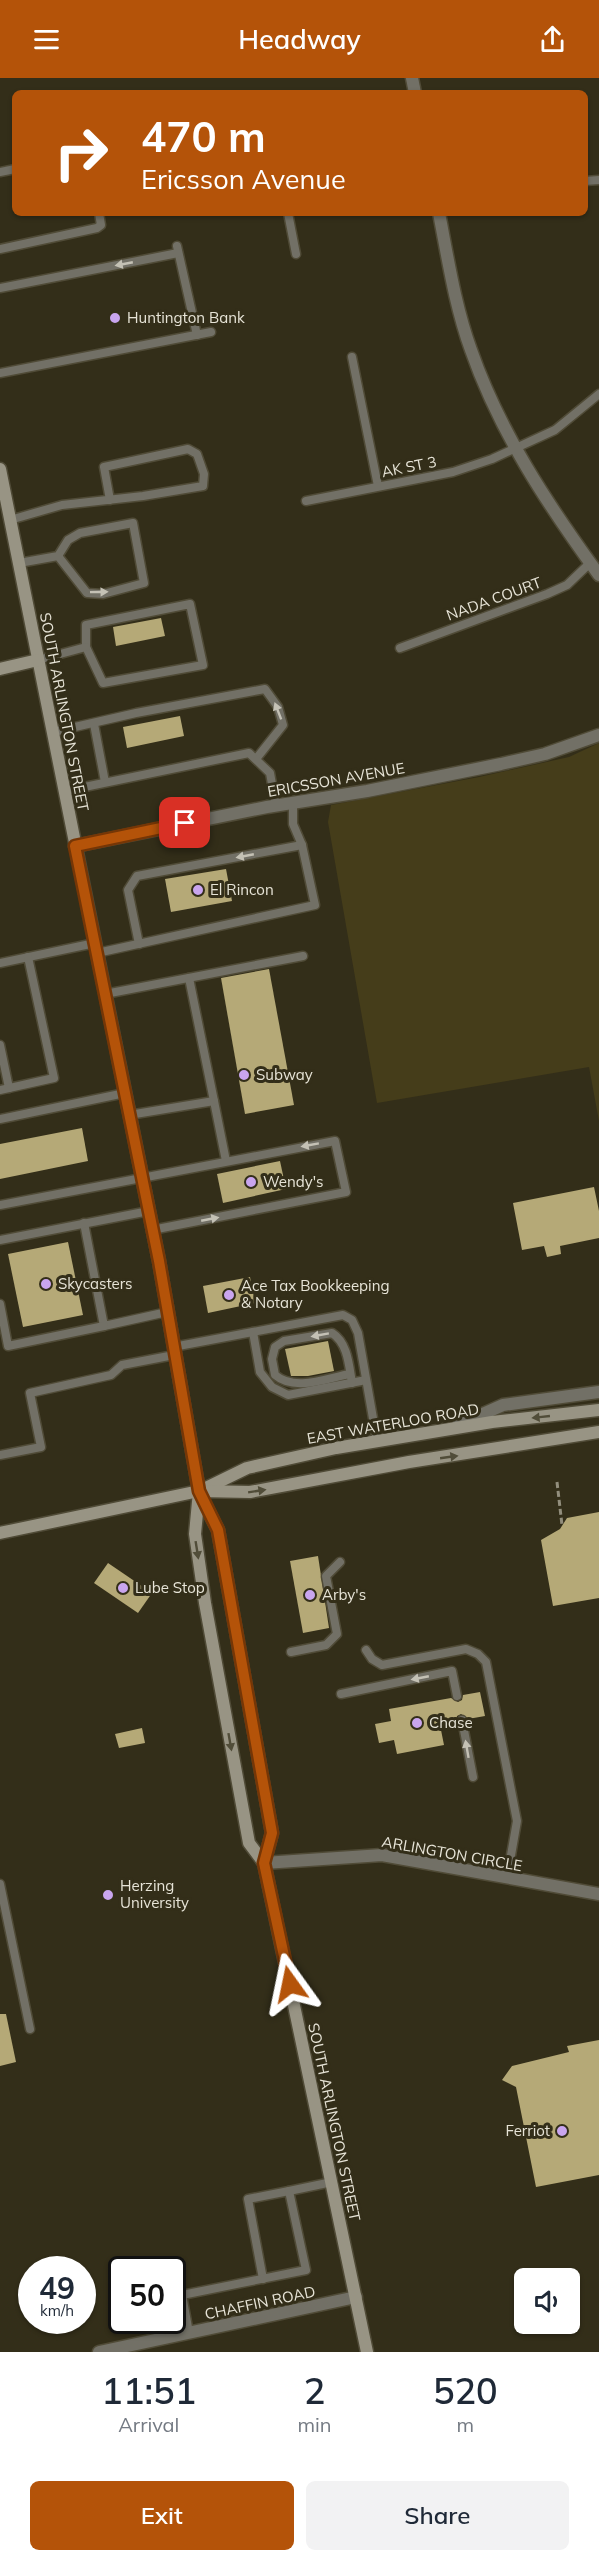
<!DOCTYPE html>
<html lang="en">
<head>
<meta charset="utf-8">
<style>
  :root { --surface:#fff; --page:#f2f2f3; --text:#1f2937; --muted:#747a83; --accent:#b45309 }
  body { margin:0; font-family:Mulish,sans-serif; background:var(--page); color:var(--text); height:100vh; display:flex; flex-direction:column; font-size:22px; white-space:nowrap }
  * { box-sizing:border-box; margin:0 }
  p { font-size:20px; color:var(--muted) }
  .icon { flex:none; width:33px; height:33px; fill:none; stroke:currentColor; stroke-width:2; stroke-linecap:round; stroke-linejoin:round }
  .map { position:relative; height:2274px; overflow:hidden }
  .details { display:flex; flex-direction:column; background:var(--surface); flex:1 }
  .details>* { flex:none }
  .guide { position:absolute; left:12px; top:12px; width:576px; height:126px; border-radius:9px; box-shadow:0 2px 4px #0004; background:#b45309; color:#fff; overflow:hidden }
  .fabs { position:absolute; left:514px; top:2190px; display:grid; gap:12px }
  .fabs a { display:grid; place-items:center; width:66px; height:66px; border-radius:9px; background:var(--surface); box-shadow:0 2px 4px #0004; font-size:30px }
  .speed { position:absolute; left:18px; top:2178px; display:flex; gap:12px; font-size:30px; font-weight:700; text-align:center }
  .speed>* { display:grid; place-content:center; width:78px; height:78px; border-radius:50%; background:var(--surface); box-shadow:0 2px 4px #0004; line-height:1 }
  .speed small { font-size:15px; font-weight:400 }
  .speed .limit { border:3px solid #111; border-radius:9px; background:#fff; color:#111 }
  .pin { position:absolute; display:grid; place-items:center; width:51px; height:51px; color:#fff; margin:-26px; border-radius:12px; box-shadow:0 3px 9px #0006 }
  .me { position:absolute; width:66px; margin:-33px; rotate:348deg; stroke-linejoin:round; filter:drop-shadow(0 0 4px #0008) }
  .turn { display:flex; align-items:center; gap:21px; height:126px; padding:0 30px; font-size:27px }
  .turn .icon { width:78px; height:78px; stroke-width:2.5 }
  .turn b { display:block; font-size:42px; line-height:51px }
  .eta { display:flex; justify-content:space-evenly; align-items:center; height:102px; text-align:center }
  .eta b { font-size:36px; font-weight:600; line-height:42px }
  .cta { display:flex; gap:12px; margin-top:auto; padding:12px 30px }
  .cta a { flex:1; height:69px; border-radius:9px; background:var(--accent); color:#fff; font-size:24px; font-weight:600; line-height:69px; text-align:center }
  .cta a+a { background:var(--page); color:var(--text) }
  header { display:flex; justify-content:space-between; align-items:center; height:78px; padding:0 30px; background:var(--accent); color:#fff; font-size:27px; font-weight:600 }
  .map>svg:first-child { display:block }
</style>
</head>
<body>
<header><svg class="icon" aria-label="menu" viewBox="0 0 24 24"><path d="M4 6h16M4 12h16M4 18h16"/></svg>Headway<svg class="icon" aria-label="share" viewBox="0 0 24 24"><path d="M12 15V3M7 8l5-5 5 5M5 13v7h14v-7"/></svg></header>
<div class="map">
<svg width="599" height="2274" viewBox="0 0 599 2274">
  <rect width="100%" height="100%" fill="#332e19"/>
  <polygon fill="#453d1a" points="599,665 599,1043 589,989 377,1025 328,744 331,727 479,699 569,679"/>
  <g fill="#b5a977">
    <polygon points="161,540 165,558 116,568 113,549"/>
    <polygon points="180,638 184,658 127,670 123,649"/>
    <polygon points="226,791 232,823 171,834 165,801"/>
    <polygon points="269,891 294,1027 245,1036 221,900"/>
    <polygon points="82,1050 88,1083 0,1101 0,1066"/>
    <polygon points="280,1083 286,1111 223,1125 217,1096"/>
    <polygon points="594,1109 599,1133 599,1160 560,1168 561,1176 547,1179 544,1168 522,1172 513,1125"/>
    <polygon points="68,1164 83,1237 23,1249 8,1176"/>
    <polygon points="250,1199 255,1225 208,1235 203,1208"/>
    <polygon points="328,1263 334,1293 308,1298 291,1298 285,1271"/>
    <polygon points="599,1434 599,1520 553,1528 541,1462 560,1451 567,1440"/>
    <polygon points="318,1478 329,1550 303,1555 290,1483"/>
    <polygon points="108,1485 152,1515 138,1535 94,1505"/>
    <polygon points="480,1614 485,1638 468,1641 461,1636 457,1638 456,1644 440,1647 444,1667 397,1676 394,1662 379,1665 375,1646 391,1643 389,1631 451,1620 458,1624 462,1622 463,1617"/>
    <polygon points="142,1650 145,1665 119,1670 115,1656"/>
    <polygon points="0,1936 6,1936 16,1984 0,1988"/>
    <polygon points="599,1962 599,2097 536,2109 516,2009 502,2002 512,1988 569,1974 567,1968"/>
  </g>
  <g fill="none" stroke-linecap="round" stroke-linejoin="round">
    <g stroke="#504b37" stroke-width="11">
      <g id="lane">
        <polyline points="0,94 15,91"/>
        <polyline points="585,103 599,102"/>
        <polyline points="288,135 296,176"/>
        <polyline points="177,168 197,257"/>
        <polyline points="0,171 97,150 101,147 99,135"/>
        <polyline points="0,210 178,175"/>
        <polyline points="352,279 378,408"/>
        <polyline points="0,295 211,254"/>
        <polyline points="306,423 453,394 492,381 555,352 599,316"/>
        <polyline points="10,442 62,427 143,418 203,408 204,396 197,376 188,371 104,389 110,422"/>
        <polyline points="19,485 58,478 68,462 80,455 133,445 144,505 103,516 87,515 58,478"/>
        <polygon points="190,526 203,587 103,605 86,569 86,547"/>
        <polyline points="400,570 547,516 567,507 590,485"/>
        <polyline points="38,582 86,569"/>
        <polyline points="94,646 105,704"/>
        <polyline points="53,654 136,635 265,611 278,629 283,647 256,681"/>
        <polyline points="65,713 249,675 270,695 276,728"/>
        <polyline points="139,866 128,812 137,798 302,767"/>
        <polyline points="97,875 315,827 302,767 293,746 293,725"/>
        <polyline points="0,885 95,865"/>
        <polyline points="105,916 303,878"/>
        <polyline points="0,967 9,1010"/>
        <polyline points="0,1012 54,1000 28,879"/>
        <polyline points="214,1023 226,1083"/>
        <polyline points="129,1037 214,1023 189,900"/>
        <polyline points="0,1041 125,1015"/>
        <polyline points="0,1127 335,1063 346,1114 152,1152"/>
        <polyline points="84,1145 104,1248 167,1234"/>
        <polyline points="0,1162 149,1133"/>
        <polyline points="0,1226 8,1268 104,1248"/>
        <polyline points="253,1254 260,1294 272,1309 288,1317 366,1302"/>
        <polyline points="173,1269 343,1237 352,1242 358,1255 377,1363"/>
        <path d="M350 1296C327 1300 295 1314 275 1297L272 1281 275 1269 284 1263 332 1255C348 1265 349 1288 352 1305"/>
        <polyline points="0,1377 41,1369 30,1315 111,1297 122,1287 174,1277"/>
        <polyline points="366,1572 372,1581 382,1587 466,1571 478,1576 486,1584 517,1743 507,1800"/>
        <polyline points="291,1574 326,1567 337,1556 326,1498 340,1484"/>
        <polyline points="341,1616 452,1593 457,1618"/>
        <polyline points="462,1642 473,1699"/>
        <polyline points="0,1806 30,1951"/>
        <polyline points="263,2201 248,2121 289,2113"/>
        <polyline points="189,2255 182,2217 306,2192 289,2113 332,2104"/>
      </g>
    </g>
    <g stroke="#504b37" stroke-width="15">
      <g id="street">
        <polyline points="412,0 415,15"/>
        <path d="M439 135C448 181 455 228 471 272 500 355 548 427 599 497"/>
        <polyline points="75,768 267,729 367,713 501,686 545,676 599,657"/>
        <polyline points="458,1347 503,1327 599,1314"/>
        <polyline points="264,1785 382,1777 599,1816"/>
        <polyline points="99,2274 356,2219"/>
      </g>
    </g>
    <g stroke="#504b37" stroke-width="15">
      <g id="secondary">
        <polyline points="0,391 159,1183 199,1413 195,1456 205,1525 249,1765 264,1785 367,2274"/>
        <polyline points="0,591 38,582"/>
        <polyline points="202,1412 247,1390 336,1370 492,1344 599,1332"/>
        <polyline points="199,1415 218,1452 272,1755 264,1785"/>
        <polyline points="0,1455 199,1413 250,1414 409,1384 599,1354"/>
      </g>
    </g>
    <polyline stroke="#928e7d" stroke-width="3" stroke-dasharray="6 3" stroke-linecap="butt" points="557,1404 562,1447"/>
    <use href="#lane" stroke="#727066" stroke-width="8"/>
    <use href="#street" stroke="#727066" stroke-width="12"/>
    <use href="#secondary" stroke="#989484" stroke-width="12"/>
  </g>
  <defs><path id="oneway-solid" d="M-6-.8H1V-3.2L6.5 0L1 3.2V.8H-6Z" transform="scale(1.5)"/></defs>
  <g fill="#c4c1b5">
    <use href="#oneway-solid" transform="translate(124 186) rotate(169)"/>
    <use href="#oneway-solid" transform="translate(99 514) rotate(-1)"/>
    <use href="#oneway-solid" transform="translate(278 633) rotate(-111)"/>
    <use href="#oneway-solid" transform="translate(245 778) rotate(169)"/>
    <use href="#oneway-solid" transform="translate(310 1067) rotate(170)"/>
    <use href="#oneway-solid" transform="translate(210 1141) rotate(-11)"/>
    <use href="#oneway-solid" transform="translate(320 1257) rotate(170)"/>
    <use href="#oneway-solid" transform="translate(420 1600) rotate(169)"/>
    <use href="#oneway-solid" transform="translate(467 1671) rotate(-100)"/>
  </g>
  <g fill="#514d39">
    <use href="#oneway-solid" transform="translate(541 1339) rotate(174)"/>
    <use href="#oneway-solid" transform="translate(449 1379) rotate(-8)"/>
    <use href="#oneway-solid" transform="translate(257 1413) rotate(-9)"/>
    <use href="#oneway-solid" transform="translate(197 1472) rotate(81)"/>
    <use href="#oneway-solid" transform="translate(230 1664) rotate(80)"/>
  </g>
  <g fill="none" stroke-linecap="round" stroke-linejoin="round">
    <g stroke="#753606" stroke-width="15">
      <polyline id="route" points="185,745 75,768 159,1183 199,1413 218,1452 272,1755 264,1785 290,1906"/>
    </g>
    <use href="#route" stroke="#b45309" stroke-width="10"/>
  </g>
  <g fill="#c9a5ee" stroke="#332e19" stroke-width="2">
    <circle cx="115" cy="240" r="6"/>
    <circle cx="198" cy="812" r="6"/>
    <circle cx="244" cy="997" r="6"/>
    <circle cx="251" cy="1104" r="6"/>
    <circle cx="46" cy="1206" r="6"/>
    <circle cx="229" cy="1217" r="6"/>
    <circle cx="123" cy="1510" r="6"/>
    <circle cx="310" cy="1517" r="6"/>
    <circle cx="417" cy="1645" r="6"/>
    <circle cx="108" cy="1817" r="6"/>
    <circle cx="562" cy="2053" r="6"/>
  </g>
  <g text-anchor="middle" stroke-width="6" stroke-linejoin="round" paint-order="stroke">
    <g font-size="15" fill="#e7e4d7" stroke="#332e19" text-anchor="start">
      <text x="127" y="245">Huntington Bank</text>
      <text x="210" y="817">El Rincon</text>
      <text x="256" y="1002">Subway</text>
      <text x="263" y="1109">Wendy's</text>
      <text x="58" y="1211">Skycasters</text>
      <text x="241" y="1213">Ace Tax Bookkeeping<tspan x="241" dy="17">&amp; Notary</tspan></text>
      <text x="135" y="1515">Lube Stop</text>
      <text x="322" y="1522">Arby's</text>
      <text x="429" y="1650">Chase</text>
      <text x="120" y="1813">Herzing<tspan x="120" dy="17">University</tspan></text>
      <text x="550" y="2058" text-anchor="end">Ferriot</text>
    </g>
    <g font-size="15" fill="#e7e4d7" stroke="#332e19">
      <text transform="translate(409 389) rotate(-11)" y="5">AK ST 3</text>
      <text transform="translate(494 521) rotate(-20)" y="5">NADA COURT</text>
      <text transform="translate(64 634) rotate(79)" y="5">SOUTH ARLINGTON STREET</text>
      <text transform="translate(336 702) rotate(-10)" y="5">ERICSSON AVENUE</text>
      <text transform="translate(393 1346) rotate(-10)" y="5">EAST WATERLOO ROAD</text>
      <text transform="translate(452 1776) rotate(10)" y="5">ARLINGTON CIRCLE</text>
      <text transform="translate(334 2044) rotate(78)" y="5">SOUTH ARLINGTON STREET</text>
      <text transform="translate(260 2225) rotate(-12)" y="5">CHAFFIN ROAD</text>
    </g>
  </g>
</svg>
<div class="fabs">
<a><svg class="icon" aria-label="sound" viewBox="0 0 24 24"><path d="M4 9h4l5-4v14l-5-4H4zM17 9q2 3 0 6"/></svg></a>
</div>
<div class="speed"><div>49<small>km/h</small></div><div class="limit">50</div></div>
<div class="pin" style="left:185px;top:745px;background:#d93025"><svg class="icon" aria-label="arrive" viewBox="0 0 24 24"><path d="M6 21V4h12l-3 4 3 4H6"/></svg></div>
<svg class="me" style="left:290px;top:1906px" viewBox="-20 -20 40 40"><path d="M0-17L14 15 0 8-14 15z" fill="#b45309" stroke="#fff" stroke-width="4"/></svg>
<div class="guide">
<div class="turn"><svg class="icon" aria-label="right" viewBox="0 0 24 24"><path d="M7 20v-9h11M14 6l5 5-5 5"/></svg><div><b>470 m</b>Ericsson Avenue</div></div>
</div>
</div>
<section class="details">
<div class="eta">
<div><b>11:51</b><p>Arrival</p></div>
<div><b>2</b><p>min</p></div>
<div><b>520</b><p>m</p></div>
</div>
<div class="cta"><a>Exit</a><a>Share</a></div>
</section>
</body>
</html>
